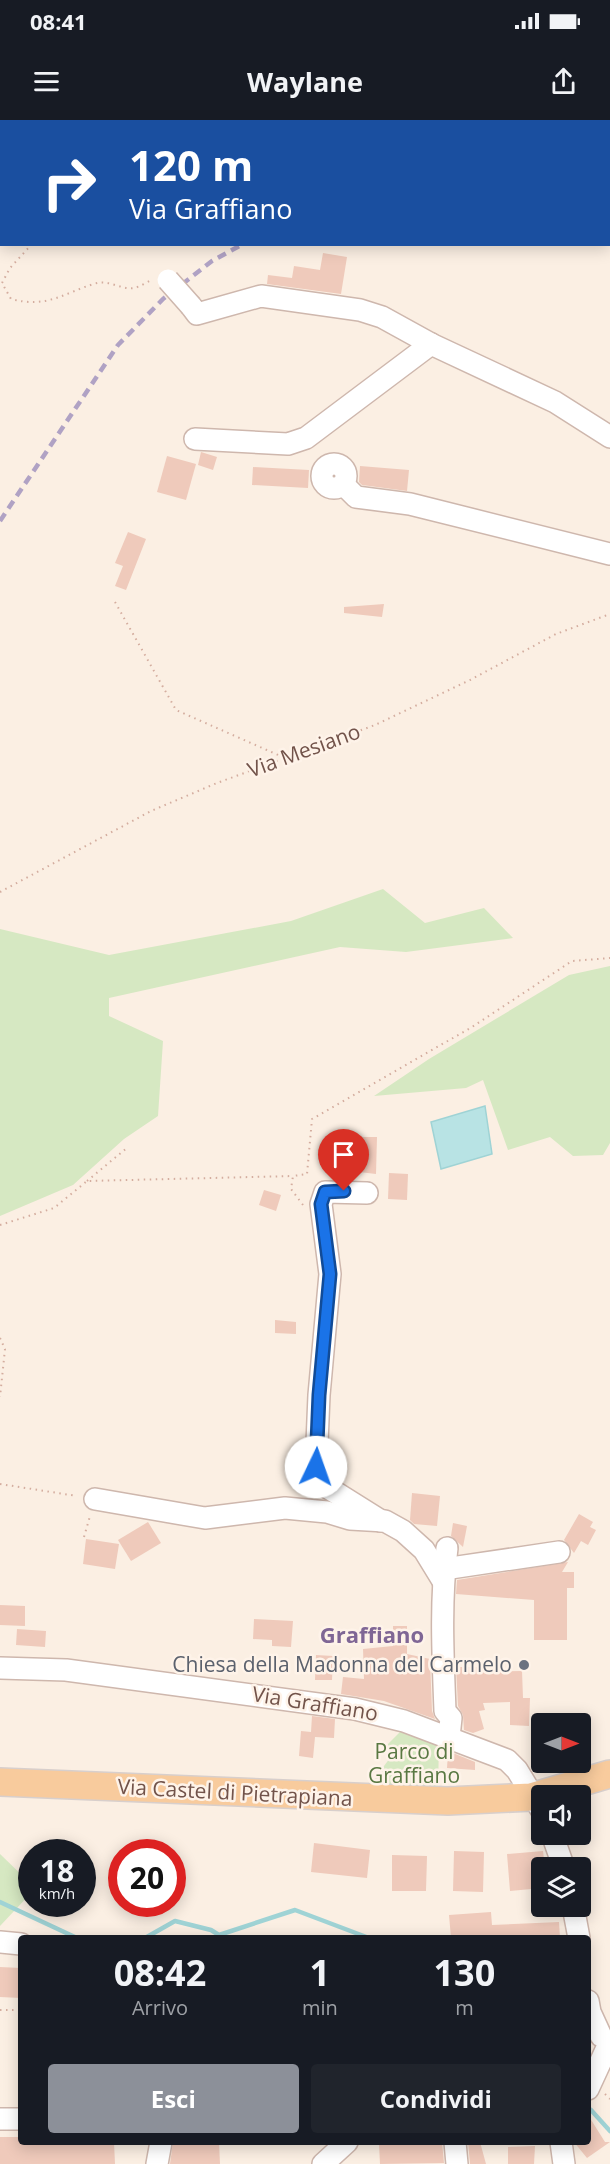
<!DOCTYPE html>
<html lang="it">
<head>
<meta charset="utf-8">
<style>
  :root { --surface:#171b24; --page:#20242c; --text:#f1f3f6; --muted:#9ea1a6; --accent:#8c9099 }
  body { margin:0; font-family:"Open Sans",sans-serif; background:var(--page); color:var(--text); height:100vh; display:flex; flex-direction:column; font-size:22px; white-space:nowrap }
  * { box-sizing:border-box; margin:0 }
  p { font-size:20px; color:var(--muted) }
  .icon { flex:none; width:33px; height:33px; fill:none; stroke:currentColor; stroke-width:2; stroke-linecap:round; stroke-linejoin:round }
  .map { position:relative; flex:1; overflow:hidden }
  .sheet { position:absolute; left:18px; top:1815px; width:573px; height:210px; display:flex; flex-direction:column; background:var(--surface); border-radius:6px; box-shadow:0 3px 15px #0003 }
  .sheet>* { flex:none }
  .banner { position:absolute; left:0px; top:0px; width:610px; height:126px; box-shadow:0 3px 15px #0003; background:#1a4fa0; color:#fff; overflow:hidden }
  .needle { width:39px; rotate:90deg }
  .buttons { position:absolute; left:531px; top:1593px; display:grid; gap:12px }
  .buttons a { display:grid; place-items:center; width:60px; height:60px; border-radius:6px; background:var(--surface); box-shadow:0 3px 15px #0003; font-size:30px }
  .speed { position:absolute; left:18px; top:1719px; display:flex; gap:12px; font-size:30px; font-weight:700; text-align:center }
  .speed>* { display:grid; place-content:center; width:78px; height:78px; border-radius:50%; background:var(--surface); box-shadow:0 3px 15px #0003; line-height:1 }
  .speed small { font-size:15px; font-weight:400 }
  .speed .limit { border:9px solid #d22; background:#fff; color:#111 }
  .pin { position:absolute; display:grid; place-items:center; width:51px; height:51px; color:#fff; margin:-62px -26px; border-radius:50% 50% 50% 0; rotate:-45deg; box-shadow:0 0 6px #0007 }
  .pin .icon { rotate:45deg }
  .me { position:absolute; width:66px; margin:-33px; rotate:3deg; stroke-linejoin:round; filter:drop-shadow(0 0 4px #0008) }
  .turn { display:flex; align-items:center; gap:21px; height:126px; padding:0 30px; font-size:27px }
  .turn .icon { width:78px; height:78px; stroke-width:2.5 }
  .turn b { display:block; font-size:42px; line-height:51px }
  .eta { display:flex; justify-content:space-evenly; align-items:center; height:102px; text-align:center }
  .eta b { font-size:36px; font-weight:700; line-height:42px }
  .action { display:flex; gap:12px; margin-top:auto; padding:12px 30px }
  .action a { flex:1; height:69px; border-radius:6px; background:var(--accent); color:#fff; font-size:24px; font-weight:700; line-height:69px; text-align:center }
  .action a+a { background:var(--page); color:var(--text) }
  .status { display:flex; justify-content:space-between; align-items:center; height:42px; padding:0 30px; background:var(--surface); direction:ltr }
  .status svg { height:16px; fill:currentColor }
  header { display:flex; justify-content:space-between; align-items:center; height:78px; padding:0 30px; background:var(--surface); font-size:27px; font-weight:700 }
  .map>svg:first-child { display:block }
</style>
</head>
<body>
<div class="status"><b>08:41</b><svg viewBox="0 0 49 12"><path d="M0 12V9h3v3zM5 12V6h3v6zM10 12V3h3v9zM15 12V0h3v12zM26 1h20v11H26zM47 4h2v5h-2z"/></svg></div>
<header><svg class="icon" aria-label="menu" viewBox="0 0 24 24"><path d="M4 6h16M4 12h16M4 18h16"/></svg>Waylane<svg class="icon" aria-label="share" viewBox="0 0 24 24"><path d="M12 15V3M7 8l5-5 5 5M5 13v7h14v-7"/></svg></header>
<div class="map">
<svg width="610" height="2044" viewBox="0 0 610 2044">
  <rect width="100%" height="100%" fill="#fbefe3"/>
  <g fill="#d6e8c2">
    <polygon points="383,769 425,803 484,788 513,818 406,832 340,827 109,878 109,896 163,921 158,996 124,1019 73,1065 0,1096 0,809 109,835 291,801"/>
    <polygon points="610,846 610,1023 603,1035 573,1036 550,1017 508,1030 483,960 466,968 374,976 429,939 569,855"/>
    <polygon points="405,1607 439,1618 438,1674 369,1666 390,1638 387,1625"/>
    <polygon points="0,1734 32,1765 31,1773 0,1806"/>
  </g>
  <polygon fill="#b8e3e4" stroke="#9fd3d5" stroke-width="1.5" points="485,986 492,1034 441,1049 431,1002"/>
  <g fill="none" stroke-linecap="round" stroke-linejoin="round">
    <g stroke="#9fd3d5" stroke-width="4.5">
      <polyline points="0,1782 77,1818"/>
      <polyline points="136,1818 145,1818 175,1801 211,1810 219,1815 295,1790 369,1818"/>
      <polyline points="591,1990 610,2011"/>
    </g>
  </g>
  <g fill="#efcabb">
    <polygon points="323,133 347,137 341,174 267,164 268,155 292,158 294,146 320,150"/>
    <polygon points="201,332 217,337 213,350 198,345"/>
    <polygon points="167,336 196,344 186,380 157,372"/>
    <polygon points="360,346 409,350 407,371 362,365 359,362"/>
    <polygon points="253,347 309,350 308,368 252,365"/>
    <polygon points="128,412 146,419 126,470 115,466 123,446 115,443"/>
    <polygon points="384,484 382,497 344,493 344,487"/>
    <polygon points="361,1017 377,1017 376,1054 359,1052"/>
    <polygon points="389,1053 408,1054 407,1080 388,1079"/>
    <polygon points="264,1070 281,1075 276,1091 259,1085"/>
    <polygon points="275,1200 296,1202 296,1214 275,1213"/>
    <polygon points="412,1373 440,1376 437,1406 414,1404 410,1400"/>
    <polygon points="579,1394 593,1402 590,1407 596,1410 588,1425 581,1421 574,1433 564,1420"/>
    <polygon points="148,1402 161,1423 131,1441 118,1420"/>
    <polygon points="453,1403 467,1406 463,1427 451,1416"/>
    <polygon points="86,1419 119,1424 115,1449 83,1444"/>
    <polygon points="568,1442 562,1452 574,1452 574,1468 567,1468 567,1520 534,1520 534,1480 456,1474 457,1460"/>
    <polygon points="0,1485 25,1486 25,1506 0,1505"/>
    <polygon points="254,1499 293,1501 291,1527 272,1526 272,1520 253,1519"/>
    <polygon points="393,1506 407,1506 407,1534 430,1539 432,1591 435,1599 384,1581 341,1574 343,1557 364,1559 363,1529 393,1526"/>
    <polygon points="17,1509 46,1511 45,1527 16,1525"/>
    <polygon points="316,1535 333,1536 332,1560 315,1560"/>
    <polygon points="456,1547 481,1547 481,1552 522,1551 523,1578 530,1578 529,1606 510,1605 510,1582 483,1583 485,1590 479,1591 484,1609 473,1613 464,1610 463,1595 458,1586"/>
    <polygon points="312,1596 335,1599 334,1618 315,1617 313,1638 299,1636 301,1611 311,1612"/>
    <polygon points="448,1631 475,1642 475,1650 447,1648"/>
    <polygon points="314,1723 370,1730 367,1758 311,1752"/>
    <polygon points="454,1731 484,1732 483,1772 453,1771"/>
    <polygon points="543,1731 545,1748 542,1748 542,1768 510,1771 507,1734"/>
    <polygon points="392,1735 427,1736 426,1771 392,1771"/>
    <polygon points="491,1792 492,1805 559,1802 560,1818 451,1818 449,1795"/>
    <polygon points="0,1847 21,1848 21,1878 0,1877"/>
    <polygon points="588,1995 605,2022 610,2022 587,2038 574,2022 588,2022"/>
    <polygon points="0,2017 21,2017 21,2022 114,2022 115,2044 0,2044"/>
    <polygon points="173,2022 219,2022 220,2044 170,2044"/>
    <polygon points="442,2022 444,2043 380,2044 379,2024"/>
    <polygon points="468,2022 480,2022 486,2044 470,2044"/>
    <polygon points="535,2026 534,2044 508,2044 508,2027"/>
  </g>
  <g fill="none" stroke-linecap="round" stroke-linejoin="round">
    <g stroke="#ceb7ad" stroke-width="24">
      <g id="minor">
        <polyline points="191,186 197,194 261,176 360,190 382,197 431,224 555,282 610,317"/>
        <polyline points="195,319 288,324 306,318 431,224"/>
        <circle cx="334" cy="356" r="12"/>
        <polyline points="344,365 356,377 410,384 610,434"/>
        <polyline points="367,1073 325,1072 321,1084 330,1154 319,1275 316,1347 322,1364 381,1401"/>
        <polyline points="95,1379 205,1398 285,1388 327,1392 350,1399 385,1401 403,1411 424,1430 443,1461"/>
        <path d="M447 1428C440 1482 443 1537 445 1591L451 1598 449 1617"/>
        <polyline points="444,1449 559,1432"/>
        <polyline points="0,1548 66,1550 355,1589 404,1601 507,1640 517,1650 542,1691"/>
        <polyline points="552,1714 564,1748"/>
        <polyline points="573,1786 579,1818"/>
        <polyline points="0,1822 21,1824"/>
        <polyline points="588,1881 590,1892 601,1916"/>
        <polyline points="588,1969 606,1930"/>
        <polyline points="0,1999 21,1999"/>
        <polyline points="455,2022 457,2044"/>
        <polyline points="561,2022 564,2044"/>
        <polyline points="157,2044 161,2022"/>
        <polyline points="323,2044 347,2022"/>
      </g>
    </g>
    <g stroke="#d8cfcc" stroke-width="30">
      <polyline id="major" points="0,1662 448,1681 531,1677 610,1654"/>
    </g>
    <g stroke="#d4ad9f" stroke-width="2" stroke-dasharray="1.5 4.5" stroke-linecap="butt">
      <polyline points="84,0 84,2"/>
      <path d="M32 124 10 148 2 163 11 179C48 189 65 172 97 163 109 160 122 170 134 168 139 167 146 163 151 160"/>
      <polyline points="115,482 176,590 285,638"/>
      <polyline points="0,772 151,691 217,663 375,605 470,560 556,514 610,494"/>
      <polyline points="87,1061 128,1027"/>
      <polyline points="303,1085 291,1069 293,1056 307,1054 312,999 472,907 572,841 610,838"/>
      <polyline points="0,1105 54,1088 87,1061 293,1056"/>
      <polyline points="0,1218 5,1229 0,1277"/>
      <polyline points="0,1364 77,1376"/>
      <polyline points="84,1417 90,1396"/>
      <polyline points="0,1890 21,1890"/>
      <polyline points="605,1974 610,1979"/>
    </g>
    <use href="#minor" stroke="#fff" stroke-width="21"/>
    <use href="#major" stroke="#f8cb9d" stroke-width="27"/>
    <g stroke="#b0a2c4" stroke-width="4.5" stroke-dasharray="9 6" stroke-linecap="butt">
      <polyline points="609,102 610,102"/>
      <polyline points="0,401 118,225 163,179 212,141 243,124"/>
    </g>
    <g stroke="#ceb7ad" stroke-width="24" stroke-linecap="butt">
      <polyline id="minor-bridge" points="168,160 191,186"/>
    </g>
    <use href="#minor-bridge" stroke="#fff" stroke-width="21"/>
  </g>
  <g fill="none" stroke-linecap="round" stroke-linejoin="round">
    <g stroke="#114b97" stroke-width="15">
      <polyline id="route" points="316,1347 319,1275 330,1154 321,1084 325,1072 344,1071"/>
    </g>
    <use href="#route" stroke="#1a73e8" stroke-width="10"/>
  </g>
  <circle fill="#6b7280" stroke="#fef3e9" stroke-width="2" cx="524" cy="1545" r="6"/>
  <g text-anchor="middle" stroke-width="5" stroke-linejoin="round" paint-order="stroke">
    <g font-size="21" fill="#72534a" stroke="#fef3e9">
      <text transform="translate(304 631) rotate(-20)" y="7">Via Mesiano</text>
      <text transform="translate(315 1584) rotate(9)" y="7">Via Graffiano</text>
      <text transform="translate(235 1673) rotate(3)" y="7">Via Castel di Pietrapiana</text>
    </g>
    <g font-size="21" fill="#5b616d" stroke="#fef3e9" text-anchor="end">
      <text x="512" y="1552">Chiesa della Madonna del Carmelo</text>
    </g>
    <g font-size="21" fill="#597842" stroke="#fef3e9">
      <text x="414" y="1639">Parco di<tspan x="414" dy="24">Graffiano</tspan></text>
    </g>
    <g font-size="22" font-weight="bold" fill="#7f6695" stroke="#fef3e9">
      <text x="372" y="1523">Graffiano</text>
    </g>
  </g>
</svg>
<div class="buttons">
<a><svg class="needle" viewBox="-14 -14 28 28"><path d="M0-13l5 13h-10z" fill="#e53935"/><path d="M0 13l5-13h-10z" fill="#9ea1a6"/></svg></a>
<a><svg class="icon" aria-label="sound" viewBox="0 0 24 24"><path d="M4 9h4l5-4v14l-5-4H4zM17 9q2 3 0 6"/></svg></a>
<a><svg class="icon" aria-label="layers" viewBox="0 0 24 24"><path d="M12 4l9 5-9 5-9-5zM3 14l9 5 9-5"/></svg></a>
</div>
<div class="speed"><div>18<small>km/h</small></div><div class="limit">20</div></div>
<div class="pin" style="left:344px;top:1071px;background:#d93025"><svg class="icon" aria-label="arrive" viewBox="0 0 24 24"><path d="M6 21V4h12l-3 4 3 4H6"/></svg></div>
<svg class="me" style="left:316px;top:1347px" viewBox="-20 -20 40 40"><circle r="19" fill="#fff"/><path d="M0-13L10 11 0 6-10 11z" fill="#1a73e8"/></svg>
<div class="banner">
<div class="turn"><svg class="icon" aria-label="right" viewBox="0 0 24 24"><path d="M7 20v-9h11M14 6l5 5-5 5"/></svg><div><b>120 m</b>Via Graffiano</div></div>
</div>
<section class="sheet">
<div class="eta">
<div><b>08:42</b><p>Arrivo</p></div>
<div><b>1</b><p>min</p></div>
<div><b>130</b><p>m</p></div>
</div>
<div class="action"><a>Esci</a><a>Condividi</a></div>
</section>
</div>
</body>
</html>
